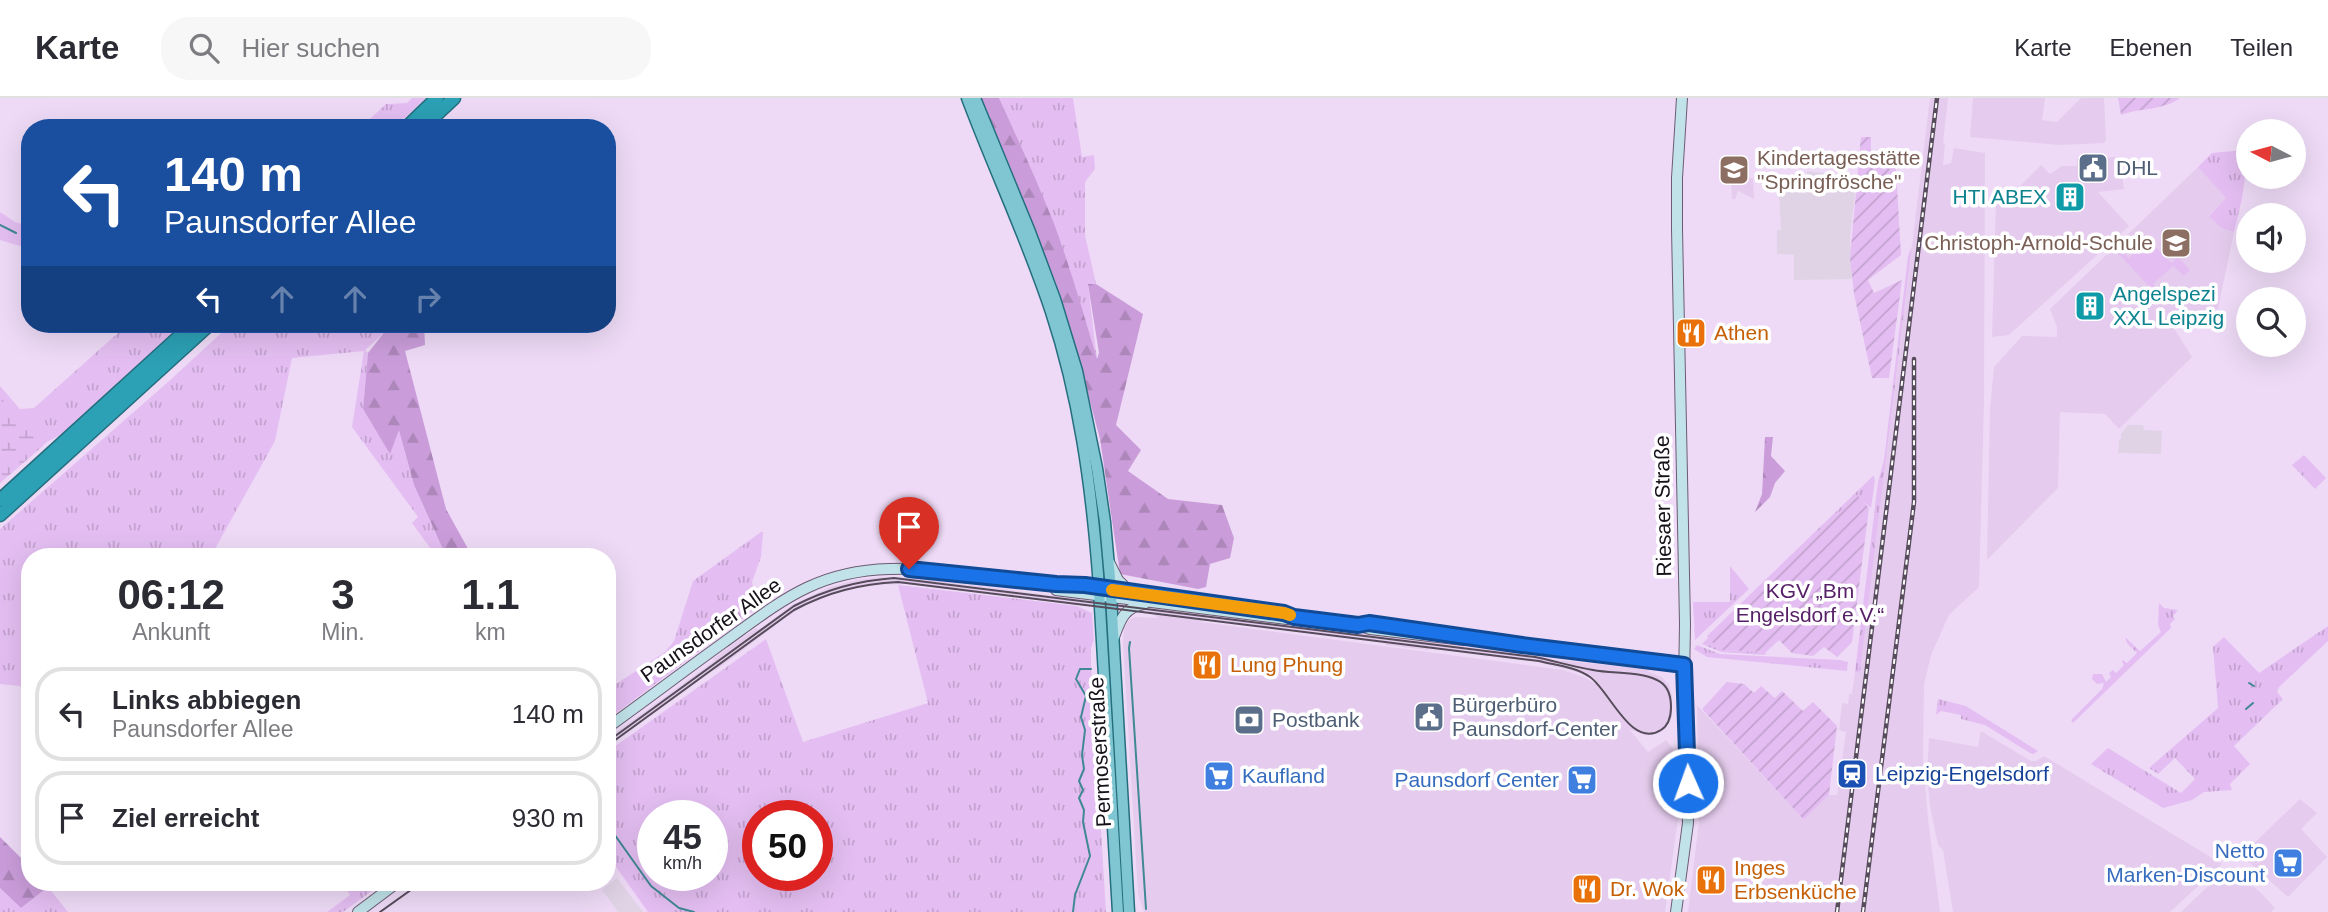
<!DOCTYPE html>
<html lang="de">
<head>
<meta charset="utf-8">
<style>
  :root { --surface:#fff; --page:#f7f7f7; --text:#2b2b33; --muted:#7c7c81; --line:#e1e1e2 }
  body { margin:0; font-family:Helvetica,sans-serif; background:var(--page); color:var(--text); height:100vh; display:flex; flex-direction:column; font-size:26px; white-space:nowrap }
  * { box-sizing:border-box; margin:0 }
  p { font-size:23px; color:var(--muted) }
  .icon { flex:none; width:38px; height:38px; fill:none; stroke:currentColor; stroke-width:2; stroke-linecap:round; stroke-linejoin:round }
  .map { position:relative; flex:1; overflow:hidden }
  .drawer { position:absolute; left:21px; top:450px; width:595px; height:343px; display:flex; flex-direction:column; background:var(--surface); border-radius:28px; box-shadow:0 7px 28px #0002 }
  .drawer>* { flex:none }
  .guide { position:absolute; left:21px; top:21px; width:595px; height:214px; border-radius:28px; box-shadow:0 7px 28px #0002; background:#1a4fa0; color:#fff; overflow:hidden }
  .needle { width:46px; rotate:276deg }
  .buttons { position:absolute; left:2236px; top:21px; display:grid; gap:14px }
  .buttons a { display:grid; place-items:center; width:70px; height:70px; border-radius:50%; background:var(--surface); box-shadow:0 7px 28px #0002; font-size:35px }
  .speed { position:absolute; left:637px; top:702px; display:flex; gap:14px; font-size:35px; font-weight:700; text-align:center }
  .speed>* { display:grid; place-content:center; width:91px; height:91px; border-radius:50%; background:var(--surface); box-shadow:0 7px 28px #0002; line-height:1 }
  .speed small { font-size:18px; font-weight:400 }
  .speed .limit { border:10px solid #d22; background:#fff; color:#111 }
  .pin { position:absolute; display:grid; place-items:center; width:60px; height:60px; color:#fff; margin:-72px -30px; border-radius:50% 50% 50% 0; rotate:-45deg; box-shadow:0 0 7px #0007 }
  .pin .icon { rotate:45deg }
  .me { position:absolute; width:77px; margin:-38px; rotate:358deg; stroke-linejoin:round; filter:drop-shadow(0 0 5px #0008) }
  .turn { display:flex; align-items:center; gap:24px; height:147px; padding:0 28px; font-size:32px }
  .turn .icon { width:91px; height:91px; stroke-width:2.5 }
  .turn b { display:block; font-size:49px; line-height:60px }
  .lanes { display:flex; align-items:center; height:66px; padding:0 28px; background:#0003; justify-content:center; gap:35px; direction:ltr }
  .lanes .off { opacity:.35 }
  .eta { display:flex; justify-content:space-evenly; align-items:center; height:119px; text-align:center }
  .eta b { font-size:42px; font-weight:700; line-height:49px }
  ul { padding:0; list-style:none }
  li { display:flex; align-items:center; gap:21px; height:94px; margin:0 14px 10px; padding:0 14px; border:4px solid var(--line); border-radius:28px }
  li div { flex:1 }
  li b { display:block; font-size:26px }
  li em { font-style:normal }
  header { display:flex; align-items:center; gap:42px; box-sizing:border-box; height:98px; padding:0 35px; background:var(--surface); border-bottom:2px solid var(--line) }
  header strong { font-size:33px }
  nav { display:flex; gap:38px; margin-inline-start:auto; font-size:24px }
  .search { width:490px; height:63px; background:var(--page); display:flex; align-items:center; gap:18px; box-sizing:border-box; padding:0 24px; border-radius:28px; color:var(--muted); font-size:26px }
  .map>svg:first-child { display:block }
</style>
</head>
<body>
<header>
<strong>Karte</strong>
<div class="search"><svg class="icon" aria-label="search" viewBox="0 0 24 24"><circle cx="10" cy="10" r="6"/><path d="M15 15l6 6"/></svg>Hier suchen</div>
<nav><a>Karte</a><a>Ebenen</a><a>Teilen</a></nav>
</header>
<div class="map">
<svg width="2328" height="814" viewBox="0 0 2328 814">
  <defs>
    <pattern id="grass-tufts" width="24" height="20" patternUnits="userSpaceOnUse" patternTransform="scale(1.75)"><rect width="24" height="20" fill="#e4bef2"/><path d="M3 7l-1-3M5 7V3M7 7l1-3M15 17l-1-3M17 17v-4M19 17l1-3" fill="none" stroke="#c3a2cf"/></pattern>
    <pattern id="forest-firs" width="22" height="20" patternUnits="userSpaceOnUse" patternTransform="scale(1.75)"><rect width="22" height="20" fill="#ca9dda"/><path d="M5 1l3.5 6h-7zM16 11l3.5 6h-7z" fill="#ad86ba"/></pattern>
    <pattern id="wetland-marsh" width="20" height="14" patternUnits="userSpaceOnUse" patternTransform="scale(1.75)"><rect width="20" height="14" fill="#e4bef2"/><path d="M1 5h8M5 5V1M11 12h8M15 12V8" fill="none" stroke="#c3a2cf"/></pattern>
    <pattern id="garden-furrows" width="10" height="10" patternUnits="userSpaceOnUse" patternTransform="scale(1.75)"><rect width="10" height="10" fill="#e4bef2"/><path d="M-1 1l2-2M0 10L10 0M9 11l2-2" fill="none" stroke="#c3a2cf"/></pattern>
  </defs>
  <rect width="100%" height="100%" fill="#eedaf6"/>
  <g fill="#e5ccee" fill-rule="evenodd">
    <polygon points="1930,0 1948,0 1943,45 1945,46 1943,67 1951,65 1954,50 1985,55 1984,306 1979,489 1949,517 1931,557 1924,587 1923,661 1928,721 1940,814 1688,814 1699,724 1697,607 1804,722 1829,697 1837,697 1846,634 1839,632 1842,605 1848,606 1849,596 1852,596 1855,574 1860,575"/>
    <polygon points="1973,0 2045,0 2042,22 2057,24 2081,0 2104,0 2106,42 2104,45 2059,47 1970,39"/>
    <polygon points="1730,59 1738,59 1737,81 1753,80 1754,101 1738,93 1735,101 1732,101"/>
    <polygon points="2119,59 2124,91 2098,94 2129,128 2009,237 1992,239 1996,106 2016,92 2041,67 2050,76 2062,68 2077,68 2077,60"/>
    <polygon points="2198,69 2227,100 2209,117 2221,130 2234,134 2218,211 2213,211 2210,223 2214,224 2213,231 2171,222 2165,216 2192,259 2119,331 2105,316 2060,314 2058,390 1987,462 1990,311 1994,269 2022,238 2057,239 2057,229 2050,211"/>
    <path d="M882 479 912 480 1143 509 1149 510V508L1201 514V516L1380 537 1430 540V544L1534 557 1557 562 1648 571 1649 574 1662 579 1669 587 1672 597V619L1665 631 1657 636 1645 637 1629 631 1648 654 1666 642 1676 654 1679 714 1665 814H1144L1138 797 1123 546 1124 530 1129 522 1135 519 1158 520 1153 516 908 486 865 487 844 492 818 500 786 519 743 552 716 572 714 571 607 649V641L714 563 713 561 756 530 758 532 792 507 830 489 856 482ZM1201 522 1385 544V547L1428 552 1429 550 1533 563 1581 575 1590 579 1597 587 1584 579 1563 572 1201 524Z"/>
    <polygon points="1981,633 2031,663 2036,663 2044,658 2222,766 2170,814 1953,814 1943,752 1938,747 1930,708 1927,675 1929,640 1978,649"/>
    <polygon points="2300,701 2317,715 2301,731 2327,759 2288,799 2243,759 2243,756"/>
    <polygon points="2228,769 2260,794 2275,810 2271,814 2181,814"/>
  </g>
  <g fill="#e1d3e6">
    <polygon points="1807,73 1857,79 1850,139 1852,181 1794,182 1794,157 1777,156 1777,132 1781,132 1779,94 1808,91"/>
    <polygon points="2128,327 2143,327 2144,332 2162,333 2161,356 2118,355 2119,341 2121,341 2121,336"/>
    <polygon points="617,780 643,814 618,814 606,797 602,792"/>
  </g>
  <g fill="url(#grass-tufts)" fill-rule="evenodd">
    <polygon points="412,0 426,0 394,30 360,30 386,6 407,5"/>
    <polygon points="999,0 1073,0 1082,59 1094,57 1095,71 1085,84 1085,137 1096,186 1088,186 1097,262 1026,59"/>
    <path d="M2244 52C2248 81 2241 106 2234 134L2221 130 2209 118 2226 100 2198 69 2212 55Z"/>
    <polygon points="0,114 15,124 30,128 30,151 0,142"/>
    <polygon points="1912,148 1907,189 1860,575 1855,574 1878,384 1884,362 1908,158"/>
    <polygon points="128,226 182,226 64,335 47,344 0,385 0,288 20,311 34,310"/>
    <polygon points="231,226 388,226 383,236 365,252 368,255 363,311 390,355 399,330 414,387 446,458 436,458 412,425 418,419 352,329 364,253 292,260 275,343 211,458 30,458 30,605 20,588 0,586 0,431 168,284"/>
    <polygon points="2304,357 2326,380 2315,391 2292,367"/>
    <polygon points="1873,378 1875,382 1871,410 1856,398 1719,552 1766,554 1765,557 1721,554 1702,546 1708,540 1707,538"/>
    <polygon points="761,434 763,434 761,459 752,484 754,492 763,504 762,506 607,622 607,592 665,554 674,543 693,483"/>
    <polygon points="1730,468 1749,491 1695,542 1693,504 1730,504"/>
    <path d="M898 487 1077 508 1092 515 1094 542 1091 550V566L1106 814H648L607 756V654L766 541 803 644 928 605ZM653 718H712V777H653ZM758 718H817V777H758Z"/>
    <polygon points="2159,505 2164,510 2178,512 2173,518 2175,521 2170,526 2171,530 2073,625 2071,622 2102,591 2104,585 2097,586 2092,581 2093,576 2102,576 2106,584 2111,579 2109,575 2113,572 2116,575 2124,567 2122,564 2123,562 2127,565 2137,555 2127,545 2125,539 2140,553 2161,534 2158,527"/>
    <polygon points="2328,528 2328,543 2279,589 2277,594 2283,601 2234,648 2250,666 2230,686 2232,692 2204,694 2192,702 2163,710 2091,666 2108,650 2181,695 2195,681 2175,660 2158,676 2149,670 2218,610 2213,549 2224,539 2259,575"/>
    <polygon points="1697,547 1720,556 1840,562 1848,564 1847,573 1707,559 1694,551"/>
    <polygon points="1938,601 1966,608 2038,653 2033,656 2030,655 1985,627 1961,621 1961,617 1941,613 1936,617"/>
    <polygon points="342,784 384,784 343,814 327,814 350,797"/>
    <polygon points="48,789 68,814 0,814 0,790 21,810"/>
  </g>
  <g fill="url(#forest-firs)">
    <path d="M980 0H999C1018 41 1036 81 1053 123 1070 168 1083 214 1097 261L1099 255 1088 186H1096L1143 216 1116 327 1141 352 1128 373 1168 401 1222 407 1234 440 1230 460 1210 466 1206 489 1198 491 1120 476 1100 341 1081 270 1056 185Z"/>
    <polygon points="388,226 424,226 425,247 405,253 446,411 472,458 446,458 414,387 399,332 390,356 363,311 368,255 383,236"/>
    <polygon points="1765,339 1773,339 1771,358 1785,373 1775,385 1770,399 1755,414 1762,396"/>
    <polygon points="0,739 30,769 30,784 44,784 48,789 21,810 0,790"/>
  </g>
  <polygon fill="url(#wetland-marsh)" points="0,299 43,348 0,385"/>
  <g fill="url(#garden-furrows)">
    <path d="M2118 0H2180C2165 12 2139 10 2121 17Z"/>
    <polygon points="1861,39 1871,39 1871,56 1895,55 1901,157 1868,182 1874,195 1902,182 1889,280 1872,280 1854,196 1850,160"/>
    <polygon points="1857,397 1869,410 1852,544 1837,559 1824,549 1813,558 1792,555 1779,542 1766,554 1719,552 1708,539"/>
    <polygon points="1727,584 1744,586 1754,595 1761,588 1775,600 1782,593 1803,613 1813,604 1837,628 1829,697 1804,722 1702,611"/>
  </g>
  <polygon fill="#e4bef2" points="2148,141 2171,165 2178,159 2190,172 2184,178 2173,168 2153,186 2162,195 2158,198 2116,153 2119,150 2129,160"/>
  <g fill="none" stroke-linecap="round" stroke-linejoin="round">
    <g stroke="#408894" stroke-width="2">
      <polyline points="0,127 16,135"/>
      <polyline points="1130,544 1129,550 1146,811"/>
      <polyline points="2249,585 2254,588"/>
      <polyline points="2246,611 2253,605"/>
      <polyline points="607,726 651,788 679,810 694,814"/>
      <polyline points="1073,814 1075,797 1090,758 1083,724 1084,712 1079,700 1083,692 1079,683 1084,671 1082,657 1085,632 1081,619 1086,598 1076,581 1080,571 1091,571"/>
    </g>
    <g stroke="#6d5b73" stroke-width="12">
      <g id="secondary">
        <polyline points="1109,464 1118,482 1130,494"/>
        <polyline points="1056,492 1287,521"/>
        <path d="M1114 539C1120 523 1124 509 1144 506"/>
        <polyline points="1470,539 1684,567"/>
        <path d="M607 630C646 602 684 573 723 545 780 504 815 473 889 471 953 468 1020 486 1085 487L1284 515 1294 519 1358 527 1370 531 1464 542 1474 541"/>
        <polyline points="358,814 398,784"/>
        <polyline points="1676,814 1688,725 1684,585 1685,526 1677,131 1677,80 1682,0"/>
      </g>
    </g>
    <g stroke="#246e7e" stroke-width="13">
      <g id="primary">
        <path d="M967 0C994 72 1027 141 1051 214 1079 299 1091 386 1098 476L1118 814"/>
        <polyline points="975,0 1030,134 1055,201 1077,273 1097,370 1105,424 1110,480 1129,814"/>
      </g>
    </g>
    <g stroke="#246e7e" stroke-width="15">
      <g id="motorway">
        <polyline points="406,30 437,0"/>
        <polyline points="422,30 454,0"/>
        <polyline points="0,402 193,226"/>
        <polyline points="0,417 210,226"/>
      </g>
    </g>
    <use href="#secondary" stroke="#c0e2e8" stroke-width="10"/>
    <use href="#primary" stroke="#80c6d2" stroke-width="10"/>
    <use href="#motorway" stroke="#2ca0b4" stroke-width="12"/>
    <g stroke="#564c5b" stroke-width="2">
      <path d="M607 644 794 508C827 491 857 483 894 480L1535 559C1555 563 1574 569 1593 572 1613 576 1639 573 1657 582 1668 587 1671 598 1671 609 1671 619 1669 627 1661 632 1631 651 1610 593 1590 579 1576 569 1555 567 1539 563L898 484C860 486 828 494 794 512L607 648"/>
      <polyline points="380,814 422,784"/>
    </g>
    <g stroke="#564c5b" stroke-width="4.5">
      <g id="rail">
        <polyline points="1837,814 1937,0"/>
        <polyline points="1863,814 1914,404 1914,261"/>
      </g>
    </g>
    <use href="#rail" stroke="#fff" stroke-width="2" stroke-dasharray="5" stroke-linecap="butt"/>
  </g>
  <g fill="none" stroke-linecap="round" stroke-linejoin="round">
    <g stroke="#114b97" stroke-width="18">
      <polyline id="route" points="909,471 1056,486 1085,487 1284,515 1294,519 1358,527 1369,525 1522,547 1684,567 1688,685"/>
    </g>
    <use href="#route" stroke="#1a73e8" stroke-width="12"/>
    <polyline stroke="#f59e0b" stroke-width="12" points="1112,492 1284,515 1290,517"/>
  </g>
  <defs>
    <g id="civic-square" transform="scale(1.575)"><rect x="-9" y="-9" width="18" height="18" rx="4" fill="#5c6f8a" stroke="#fff"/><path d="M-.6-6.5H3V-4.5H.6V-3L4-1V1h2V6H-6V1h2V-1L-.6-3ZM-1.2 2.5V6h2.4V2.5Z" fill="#fff"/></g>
    <g id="school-square" transform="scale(1.575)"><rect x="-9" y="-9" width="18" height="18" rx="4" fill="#8d6e63" stroke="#fff"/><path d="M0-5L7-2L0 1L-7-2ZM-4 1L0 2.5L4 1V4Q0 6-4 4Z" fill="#fff"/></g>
    <g id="building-square" transform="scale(1.575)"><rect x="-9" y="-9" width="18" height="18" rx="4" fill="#0f9aa8" stroke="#fff"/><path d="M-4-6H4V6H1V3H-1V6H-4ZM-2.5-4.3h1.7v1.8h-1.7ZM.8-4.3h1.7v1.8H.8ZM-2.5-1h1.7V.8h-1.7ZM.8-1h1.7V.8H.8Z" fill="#fff"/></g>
    <g id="restaurant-square" transform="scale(1.575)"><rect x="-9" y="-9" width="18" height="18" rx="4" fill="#e8710a" stroke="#fff"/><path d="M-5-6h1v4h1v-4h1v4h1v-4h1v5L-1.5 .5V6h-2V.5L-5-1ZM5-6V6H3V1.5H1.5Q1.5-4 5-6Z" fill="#fff"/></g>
    <g id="bank-square" transform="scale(1.575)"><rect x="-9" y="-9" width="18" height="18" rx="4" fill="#5c6f8a" stroke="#fff"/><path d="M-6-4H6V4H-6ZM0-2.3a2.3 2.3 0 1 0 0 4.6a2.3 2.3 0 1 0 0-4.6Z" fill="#fff"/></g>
    <g id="station-square" transform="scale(1.575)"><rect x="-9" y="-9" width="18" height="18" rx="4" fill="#1a4fb4" stroke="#fff"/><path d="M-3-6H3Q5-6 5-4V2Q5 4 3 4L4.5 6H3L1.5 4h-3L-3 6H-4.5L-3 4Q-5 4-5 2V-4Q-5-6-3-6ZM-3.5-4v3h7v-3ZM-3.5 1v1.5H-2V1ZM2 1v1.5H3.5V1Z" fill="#fff"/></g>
    <g id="supermarket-square" transform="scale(1.575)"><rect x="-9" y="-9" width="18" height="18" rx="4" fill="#3f7fe0" stroke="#fff"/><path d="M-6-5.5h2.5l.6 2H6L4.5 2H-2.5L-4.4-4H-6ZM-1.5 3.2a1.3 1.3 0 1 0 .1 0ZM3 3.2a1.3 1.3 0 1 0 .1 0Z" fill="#fff"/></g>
  </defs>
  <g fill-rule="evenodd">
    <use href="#civic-square" x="2093" y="70"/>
    <use href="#school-square" x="1734" y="72"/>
    <use href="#building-square" x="2070" y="99"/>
    <use href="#school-square" x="2176" y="145"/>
    <use href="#building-square" x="2090" y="208"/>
    <use href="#restaurant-square" x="1691" y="235"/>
    <use href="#restaurant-square" x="1207" y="567"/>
    <use href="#civic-square" x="1429" y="619"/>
    <use href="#bank-square" x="1249" y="622"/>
    <use href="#station-square" x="1852" y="676"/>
    <use href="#supermarket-square" x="1219" y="678"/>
    <use href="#supermarket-square" x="1582" y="682"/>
    <use href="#supermarket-square" x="2288" y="765"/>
    <use href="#restaurant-square" x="1711" y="782"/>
    <use href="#restaurant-square" x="1587" y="791"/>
  </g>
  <g text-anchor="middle" stroke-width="7" stroke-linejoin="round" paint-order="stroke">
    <g font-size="21" fill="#785e54" stroke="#fff" text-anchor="start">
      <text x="1757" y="67">Kindertagesstätte<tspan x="1757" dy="24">"Springfrösche"</tspan></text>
      <text x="2153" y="152" text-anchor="end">Christoph-Arnold-Schule</text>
    </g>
    <g font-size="21" fill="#4e5e75" stroke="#fff" text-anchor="start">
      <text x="2116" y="77">DHL</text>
      <text x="1452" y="614">Bürgerbüro<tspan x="1452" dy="24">Paunsdorf-Center</tspan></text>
      <text x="1272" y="629">Postbank</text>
    </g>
    <g font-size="21" fill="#0d838f" stroke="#fff" text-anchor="end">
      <text x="2047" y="106">HTI ABEX</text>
      <text x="2113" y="203" text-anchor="start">Angelspezi<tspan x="2113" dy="24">XXL Leipzig</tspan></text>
    </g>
    <g font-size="21" fill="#c56008" stroke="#fff" text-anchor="start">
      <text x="1714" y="242">Athen</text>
      <text x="1230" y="574">Lung Phung</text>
      <text x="1734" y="777">Inges<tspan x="1734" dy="24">Erbsenküche</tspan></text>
      <text x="1610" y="798">Dr. Wok</text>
    </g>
    <g font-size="21" fill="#161019" stroke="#fff">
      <text transform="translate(1663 408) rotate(-91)" y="7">Riesaer Straße</text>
      <text transform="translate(711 532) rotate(-35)" y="7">Paunsdorfer Allee</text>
      <text transform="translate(1100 654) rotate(-93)" y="7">Permoserstraße</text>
    </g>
    <g font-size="21" fill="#572068" stroke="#fff">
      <text x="1810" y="500">KGV „Bm<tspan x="1810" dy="24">Engelsdorf e.V.“</tspan></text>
    </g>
    <g font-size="21" fill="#164399" stroke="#fff" text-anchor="start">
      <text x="1875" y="683">Leipzig-Engelsdorf</text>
    </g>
    <g font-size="21" fill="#366cbe" stroke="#fff" text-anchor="end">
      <text x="1242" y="685" text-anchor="start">Kaufland</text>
      <text x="1559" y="689">Paunsdorf Center</text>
      <text x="2265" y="760">Netto<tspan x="2265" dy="24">Marken-Discount</tspan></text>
    </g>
  </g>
</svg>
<div class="buttons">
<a><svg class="needle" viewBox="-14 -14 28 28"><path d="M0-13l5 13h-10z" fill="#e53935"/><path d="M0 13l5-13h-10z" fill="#7c7c81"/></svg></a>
<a><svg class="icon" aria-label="sound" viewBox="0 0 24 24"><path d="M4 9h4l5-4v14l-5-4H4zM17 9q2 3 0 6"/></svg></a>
<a><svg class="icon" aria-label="search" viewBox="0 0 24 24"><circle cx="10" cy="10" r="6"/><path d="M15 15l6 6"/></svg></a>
</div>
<div class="speed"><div>45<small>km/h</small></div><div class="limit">50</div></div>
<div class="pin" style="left:909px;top:471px;background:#d93025"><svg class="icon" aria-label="arrive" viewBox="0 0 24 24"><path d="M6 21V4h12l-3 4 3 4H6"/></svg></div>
<svg class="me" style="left:1688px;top:685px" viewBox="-20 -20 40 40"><circle r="17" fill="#1a73e8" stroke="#fff" stroke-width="3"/><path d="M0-11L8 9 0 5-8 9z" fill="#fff"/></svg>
<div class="guide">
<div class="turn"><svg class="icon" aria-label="left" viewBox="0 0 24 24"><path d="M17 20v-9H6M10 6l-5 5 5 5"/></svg><div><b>140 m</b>Paunsdorfer Allee</div></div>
<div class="lanes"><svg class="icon" aria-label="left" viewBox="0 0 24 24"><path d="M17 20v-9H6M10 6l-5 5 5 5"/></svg><svg class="icon off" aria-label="ahead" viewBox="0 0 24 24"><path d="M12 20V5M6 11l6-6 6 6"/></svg><svg class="icon off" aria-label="ahead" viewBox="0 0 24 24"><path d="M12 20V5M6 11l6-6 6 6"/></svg><svg class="icon off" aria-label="right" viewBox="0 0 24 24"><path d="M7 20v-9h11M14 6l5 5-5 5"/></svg></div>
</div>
<section class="drawer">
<div class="eta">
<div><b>06:12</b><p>Ankunft</p></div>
<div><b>3</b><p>Min.</p></div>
<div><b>1.1</b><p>km</p></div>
</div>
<ul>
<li><svg class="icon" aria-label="left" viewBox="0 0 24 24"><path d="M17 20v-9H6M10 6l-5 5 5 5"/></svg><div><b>Links abbiegen</b><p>Paunsdorfer Allee</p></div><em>140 m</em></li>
<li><svg class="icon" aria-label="arrive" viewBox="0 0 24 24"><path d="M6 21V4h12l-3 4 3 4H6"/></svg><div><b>Ziel erreicht</b></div><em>930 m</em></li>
</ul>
</section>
</div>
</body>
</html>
